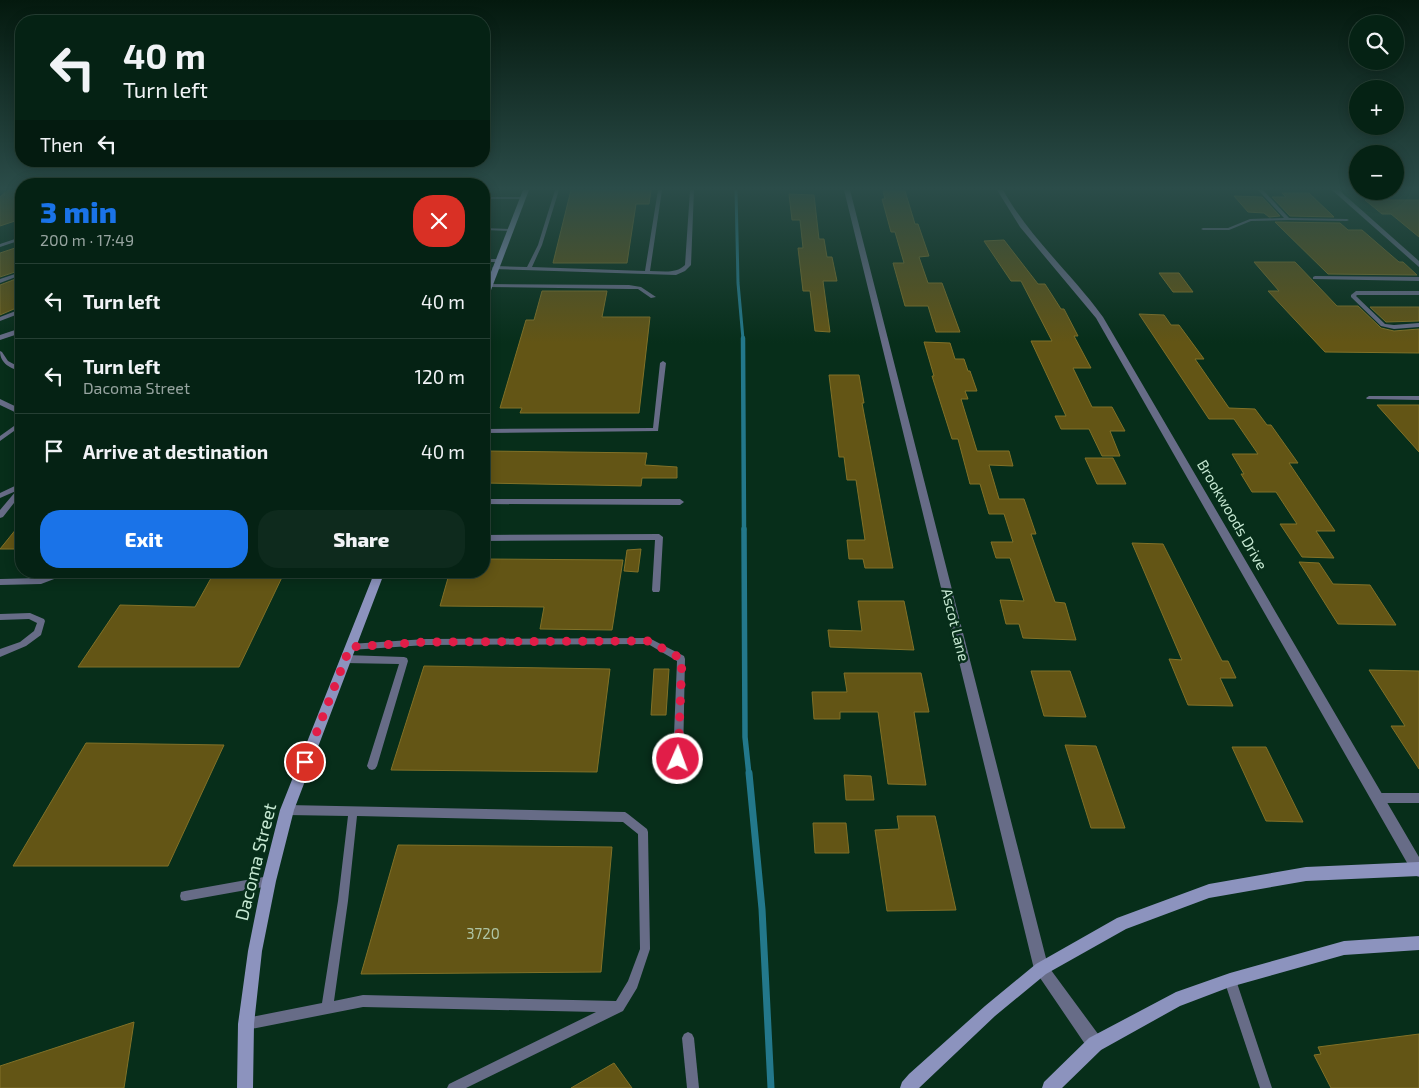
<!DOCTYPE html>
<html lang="en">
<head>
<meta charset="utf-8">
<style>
  :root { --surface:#052214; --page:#0e2a1d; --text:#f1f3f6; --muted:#97a4a0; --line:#263f34; --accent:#1a73e8 }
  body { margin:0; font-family:"Exo 2",sans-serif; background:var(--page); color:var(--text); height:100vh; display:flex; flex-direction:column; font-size:19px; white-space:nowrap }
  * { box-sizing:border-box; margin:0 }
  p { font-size:16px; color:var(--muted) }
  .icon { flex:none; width:28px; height:28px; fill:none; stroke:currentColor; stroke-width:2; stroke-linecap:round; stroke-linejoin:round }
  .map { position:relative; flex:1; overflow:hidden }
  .panel { position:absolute; left:15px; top:178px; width:475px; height:400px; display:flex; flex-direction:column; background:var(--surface); border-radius:20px; box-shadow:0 2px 12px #0003,0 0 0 1px var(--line) }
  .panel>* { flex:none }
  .guide { position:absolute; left:15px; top:15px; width:475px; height:152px; border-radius:20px; box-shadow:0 2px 12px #0003,0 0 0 1px var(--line); background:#052214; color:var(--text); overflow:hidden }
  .controls { position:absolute; left:1349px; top:15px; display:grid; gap:10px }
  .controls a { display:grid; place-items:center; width:55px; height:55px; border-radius:50%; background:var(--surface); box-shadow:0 2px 12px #0003,0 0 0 1px var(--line); font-size:25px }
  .pin { position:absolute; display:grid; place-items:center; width:42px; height:42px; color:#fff; margin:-21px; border:2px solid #fff; border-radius:50%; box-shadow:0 1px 5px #0007 }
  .me { position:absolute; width:55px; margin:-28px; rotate:2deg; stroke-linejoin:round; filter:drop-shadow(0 0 4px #0008) }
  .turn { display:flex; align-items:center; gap:18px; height:105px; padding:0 25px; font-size:22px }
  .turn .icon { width:65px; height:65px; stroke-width:2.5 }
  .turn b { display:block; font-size:35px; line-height:42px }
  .then { display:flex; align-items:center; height:48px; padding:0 25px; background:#0003; gap:10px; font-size:19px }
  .round { display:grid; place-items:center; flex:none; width:52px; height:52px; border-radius:20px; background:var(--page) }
  .headline { display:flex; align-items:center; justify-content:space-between; height:85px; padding:0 25px }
  h1 { font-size:30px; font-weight:800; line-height:38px; color:var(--accent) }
  .primary-button { display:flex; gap:10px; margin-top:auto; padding:10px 25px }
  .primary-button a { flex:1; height:58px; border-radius:20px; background:var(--accent); color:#fff; font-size:20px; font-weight:800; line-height:58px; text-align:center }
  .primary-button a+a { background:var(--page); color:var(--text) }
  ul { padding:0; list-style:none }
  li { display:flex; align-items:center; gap:15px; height:75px; padding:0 25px; border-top:1px solid var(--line) }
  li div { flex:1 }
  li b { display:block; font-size:19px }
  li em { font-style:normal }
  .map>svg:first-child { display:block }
</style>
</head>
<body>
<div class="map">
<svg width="1419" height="1088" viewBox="0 0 1419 1088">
  <rect width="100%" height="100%" fill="#072e1a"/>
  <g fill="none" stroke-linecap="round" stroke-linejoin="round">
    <polyline stroke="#23788b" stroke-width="3" points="736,190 738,283 743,339"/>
    <polyline stroke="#23788b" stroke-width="4.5" points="743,338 744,530"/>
    <polyline stroke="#23788b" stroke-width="5.5" points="744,529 745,737 749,775"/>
    <polyline stroke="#23788b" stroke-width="7" points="749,773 762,909 771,1088"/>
  </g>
  <g fill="#635515" stroke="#817128">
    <polygon points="8,190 21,190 21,219 0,226 0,197"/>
    <polygon points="571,190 651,190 649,204 636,204 627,263 553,263"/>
    <polygon points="883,191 905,191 915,224 918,224 929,256 919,257 928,283 942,283 960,332 936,332 928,306 905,306 893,263 904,263 895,232 891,232 882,199 885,199"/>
    <polygon points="1282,193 1309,193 1334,217 1290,216 1272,197 1286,197"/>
    <polygon points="789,194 814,195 819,239 824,239 827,257 832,257 837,281 823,281 830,332 815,331 810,291 803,291 798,248 803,248 800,220 792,220"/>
    <polygon points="1234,196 1262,197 1280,216 1269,217 1264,213 1248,212"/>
    <polygon points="1365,200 1419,200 1419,237 1391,214 1382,214"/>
    <polygon points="1275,222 1340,223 1348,230 1362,230 1399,262 1403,262 1417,275 1328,274"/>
    <polygon points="1004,240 1038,284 1045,284 1061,309 1064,309 1078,336 1074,336 1091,368 1073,368 1092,407 1112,407 1125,431 1110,431 1120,456 1102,456 1089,429 1061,429 1055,416 1066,416 1031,341 1052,341 1021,281 1011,281 984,241"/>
    <polygon points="21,246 21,270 0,277 0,253"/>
    <polygon points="1254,262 1295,262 1337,306 1358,306 1381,328 1394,331 1419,329 1419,353 1325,352 1268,291 1279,291"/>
    <polygon points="1159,273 1179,273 1193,292 1173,292"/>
    <polygon points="21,277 21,306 0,315 0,285"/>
    <polygon points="542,291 607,291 602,317 650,317 639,413 520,413 522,408 500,408 526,320 534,320"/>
    <polygon points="1370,307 1419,307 1419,321 1386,322"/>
    <polygon points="1139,314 1164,315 1171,325 1179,325 1204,359 1195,359 1229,408 1255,409 1267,425 1271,425 1298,463 1289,463 1335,531 1316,531 1334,558 1302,557 1280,524 1297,524 1276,492 1252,492 1241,474 1244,474 1232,454 1258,454 1234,419 1209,419"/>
    <polygon points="924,342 950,343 955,359 964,359 968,371 970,371 977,391 965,391 968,399 961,399 977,451 1009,451 1013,466 989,465 999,499 1024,499 1036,534 1031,534 1055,602 1065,603 1076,640 1023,638 1019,624 1006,624 1000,600 1024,601 1010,558 996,558 991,542 1013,542 1004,514 989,514 980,484 970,484 958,439 952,439 932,376 934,376"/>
    <polygon points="829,375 859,375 864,403 862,403 893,568 865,568 863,559 849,559 847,540 865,540 856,480 847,480 844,457 839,457"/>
    <polygon points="1377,405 1419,405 1419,452"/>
    <polygon points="487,451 647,453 645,465 677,467 677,478 642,478 641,486 484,483 484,463"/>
    <polygon points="1085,458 1113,458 1126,484 1097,484"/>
    <polygon points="21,523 21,549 0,549"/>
    <polygon points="1132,543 1163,544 1222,661 1228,661 1236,678 1220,678 1233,706 1188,705 1169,659 1182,660"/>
    <polygon points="641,549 638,572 624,571 627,550"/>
    <polygon points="484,559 623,560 612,630 540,629 544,607 440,606 450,571 484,571"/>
    <polygon points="1299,562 1319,563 1333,584 1370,585 1396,625 1338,624"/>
    <polygon points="215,571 285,571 239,667 78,667 120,605 195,607"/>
    <polygon points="858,601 904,601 914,650 830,647 828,630 862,631"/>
    <polygon points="424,666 610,669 597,772 391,770"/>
    <polygon points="654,669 669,669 666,715 651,715"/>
    <polygon points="1369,670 1419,671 1419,769 1391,726 1405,726"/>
    <polygon points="1031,671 1070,671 1086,717 1044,716"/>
    <polygon points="844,673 921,673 929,712 914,712 926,785 888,784 878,712 840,712 840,719 814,719 812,692 847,692"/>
    <polygon points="86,743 224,745 168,866 13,866"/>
    <polygon points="1065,745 1096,746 1125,828 1091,828"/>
    <polygon points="1232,747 1266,747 1303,822 1266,821"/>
    <polygon points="844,775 871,776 874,800 846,800"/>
    <polygon points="897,816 935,816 956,910 887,911 875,830 899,829"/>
    <polygon points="813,823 846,823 849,853 815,853"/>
    <polygon points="398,845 612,847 601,972 361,974"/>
    <polygon points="134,1022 124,1088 0,1088 0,1066"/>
    <polygon points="1419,1034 1419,1088 1331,1088 1314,1055 1321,1054 1318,1047"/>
    <polygon points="614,1063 632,1088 571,1088"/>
  </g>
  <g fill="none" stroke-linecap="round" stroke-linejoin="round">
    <g fill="#676c87" fill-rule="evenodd">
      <path d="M555 190H559L542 245 532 267 645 271 658 190H662L650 271C663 271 676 274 685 265L690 190H694L691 265 685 271 676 275 493 269 492 268 495 266 527 267 538 245Z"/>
      <polygon points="1258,190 1263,190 1289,218 1347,219 1349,220 1347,221 1288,220 1251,221 1229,230 1203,230 1201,229 1203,228 1228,228 1250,219 1284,218"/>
      <polygon points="484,197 523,197 525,198 523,199 484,199"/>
      <polygon points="484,228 510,229 512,230 510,231 484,230"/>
      <polygon points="21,237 21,240 0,247 0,244"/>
      <polygon points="498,259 500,260 500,262 484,262 484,259"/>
      <polygon points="21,272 21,275 0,283 0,279"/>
      <polygon points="1315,276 1419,277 1419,281 1313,279 1313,277"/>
      <polygon points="488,284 629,285 641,287 656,297 651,298 638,289 629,289 486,287 485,286"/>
      <polygon points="1356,291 1419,291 1419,295 1357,295 1356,296 1385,324 1394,325 1419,323 1419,327 1394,329 1381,326 1351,297 1351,295"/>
      <polygon points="21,309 21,313 0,321 0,317"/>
      <path d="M0 351 2 352 8 361 21 368V372C11 368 0 364 0 351Z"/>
      <polygon points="663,361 666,363 658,431 484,433 484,429 653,428 660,363"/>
      <polygon points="1369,396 1419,396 1419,400 1367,399 1366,398"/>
      <polygon points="21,421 21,426 0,441 0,436"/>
      <polygon points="19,484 21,484 21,494 3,517 0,518 0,510 16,491 0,498 0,493"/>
      <polygon points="680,499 684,502 680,505 484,504 484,499"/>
      <polygon points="659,534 663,537 660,590 659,592 653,592 652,590 655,540 484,541 484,535"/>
      <polygon points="58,571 71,571 70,573 41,584 0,585 0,579 41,578"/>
      <polygon points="30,613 44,619 45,621 41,635 26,646 0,657 0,649 20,642 34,631 37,623 29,619 0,620 0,614"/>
      <polygon points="649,638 684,656 685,659 683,759 681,762 678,763 675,762 673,759 677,661 648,644 426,645 350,650 347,649 346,647 347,645 350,644 426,639"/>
      <polygon points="345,655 404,657 407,658 408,661 377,766 375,769 372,770 369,769 367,766 399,664 345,663 342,662 341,659 342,656"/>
      <polygon points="1378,793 1419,793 1419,803 1378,803 1375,801 1373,798 1375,795"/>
      <path d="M287 805 625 812 628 814 647 829 648 832 650 949 637 988 623 1011 466 1088H447L449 1084 596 1012 363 1007 246 1030 242 1028 240 1024 242 1020 246 1018 322 1003 338 901 348 816 287 815 284 813 282 810 284 807ZM357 816 623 822 638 834 640 949 628 981 616 1001 363 995 334 1001 348 901Z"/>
      <polygon points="269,876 273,877 274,881 273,885 269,886 185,901 181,900 180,896 181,892 185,891"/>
      <polygon points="1230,974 1234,976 1236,980 1272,1088 1260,1088 1224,980 1226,976"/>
      <polygon points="688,1032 692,1034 694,1038 699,1088 687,1088 682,1038 684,1034"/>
    </g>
    <g fill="#676c87" fill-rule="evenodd">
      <polygon points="844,190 850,190 1048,966 1101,1038 1103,1044 1101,1050 1095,1052 1089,1050 1034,969"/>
      <path d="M997 190H1003C1030 238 1071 273 1103 317L1419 857V877L1414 875 1096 318 1020 227Z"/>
    </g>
    <g fill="#676c87" fill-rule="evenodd">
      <polygon points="1332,190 1339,190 1419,261 1419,267"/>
      <polygon points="21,328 21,333 0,340 0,335"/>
      <polygon points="0,399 21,409 21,415 0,405"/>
    </g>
    <g fill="#8c93be" fill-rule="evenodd">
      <polygon points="523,190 529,190 488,298 484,300 484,290"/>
      <polygon points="375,571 385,571 294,810 276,881 262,951 254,1024 253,1088 237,1088 238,1024 248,951 262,881 280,810"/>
      <polygon points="1419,862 1419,876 1306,881 1209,898 1126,929 1046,974 995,1016 919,1088 900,1088 902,1082 909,1074 985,1006 1036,964 1117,918 1209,884 1306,867"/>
      <polygon points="1419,936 1419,950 1344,955 1230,987 1180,1006 1101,1050 1062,1088 1042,1088 1044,1082 1089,1038 1176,992 1230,973 1344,941"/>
    </g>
  </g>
  <linearGradient id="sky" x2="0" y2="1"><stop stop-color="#04190e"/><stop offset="0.55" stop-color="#2b4c49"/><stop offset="1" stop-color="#2b4c49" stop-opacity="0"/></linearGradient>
  <rect width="1419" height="343" fill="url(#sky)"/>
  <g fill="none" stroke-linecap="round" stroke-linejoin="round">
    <polyline stroke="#e11d48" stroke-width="9" stroke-dasharray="0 16.2" points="305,762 350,647 426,642 649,641 682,659 678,759"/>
  </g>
  <g text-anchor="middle" stroke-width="5" stroke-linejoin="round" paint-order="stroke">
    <g font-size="15" fill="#c7e9d3" stroke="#072e1a">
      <text transform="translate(1232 515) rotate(60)" y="5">Brookwoods Drive</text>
      <text transform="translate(955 625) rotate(76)" y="5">Ascot Lane</text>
    </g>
    <g font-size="15" fill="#aec4a4">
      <text x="483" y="939">3720</text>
    </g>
    <g font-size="18" fill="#c7e9d3" stroke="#072e1a">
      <text transform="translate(256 862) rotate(-76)" y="6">Dacoma Street</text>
    </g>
  </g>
</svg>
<div class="controls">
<a><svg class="icon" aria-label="search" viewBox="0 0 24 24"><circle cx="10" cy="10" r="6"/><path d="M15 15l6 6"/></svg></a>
<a>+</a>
<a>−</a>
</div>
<div class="pin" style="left:305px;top:762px;background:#d93025"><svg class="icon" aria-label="arrive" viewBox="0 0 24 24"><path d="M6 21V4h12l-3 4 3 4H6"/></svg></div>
<svg class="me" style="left:678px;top:759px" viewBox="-20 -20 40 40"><circle r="17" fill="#e11d48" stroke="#fff" stroke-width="3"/><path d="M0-11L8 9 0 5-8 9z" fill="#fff"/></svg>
<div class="guide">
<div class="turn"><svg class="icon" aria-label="left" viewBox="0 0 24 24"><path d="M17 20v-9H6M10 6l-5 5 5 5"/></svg><div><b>40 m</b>Turn left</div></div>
<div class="then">Then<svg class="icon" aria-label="left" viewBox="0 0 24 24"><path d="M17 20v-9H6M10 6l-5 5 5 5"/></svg></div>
</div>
<section class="panel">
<div class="headline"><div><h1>3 min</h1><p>200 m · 17:49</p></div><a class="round" style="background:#d93025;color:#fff"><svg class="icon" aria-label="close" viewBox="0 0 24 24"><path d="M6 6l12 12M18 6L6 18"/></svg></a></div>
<ul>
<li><svg class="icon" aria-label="left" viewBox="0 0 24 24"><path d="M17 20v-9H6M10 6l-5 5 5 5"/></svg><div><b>Turn left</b></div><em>40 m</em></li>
<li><svg class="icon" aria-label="left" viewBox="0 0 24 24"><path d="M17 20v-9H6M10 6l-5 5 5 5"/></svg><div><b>Turn left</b><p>Dacoma Street</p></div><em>120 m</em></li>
<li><svg class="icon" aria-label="arrive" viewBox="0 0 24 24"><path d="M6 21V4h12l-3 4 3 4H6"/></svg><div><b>Arrive at destination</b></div><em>40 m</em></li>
</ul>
<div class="primary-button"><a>Exit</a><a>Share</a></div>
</section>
</div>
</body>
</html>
